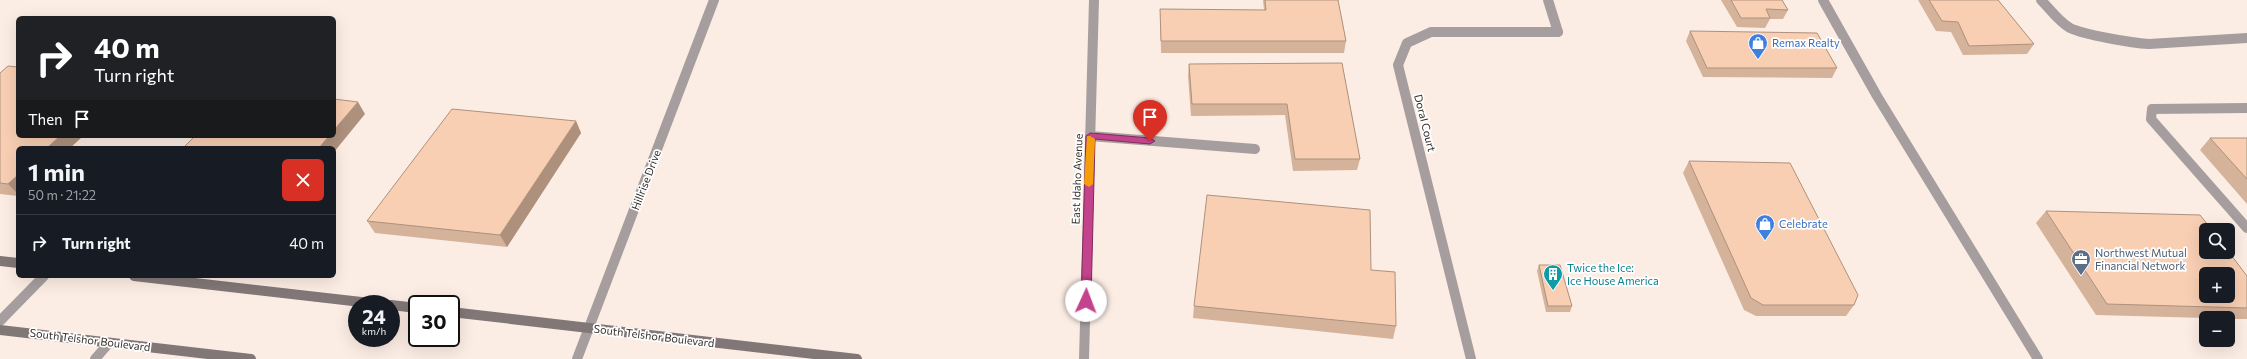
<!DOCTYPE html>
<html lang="en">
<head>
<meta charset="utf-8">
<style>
  :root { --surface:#171b24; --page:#20242c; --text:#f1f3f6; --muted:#9ea1a6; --line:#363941 }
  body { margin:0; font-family:Commissioner,sans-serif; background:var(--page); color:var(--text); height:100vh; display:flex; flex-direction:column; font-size:15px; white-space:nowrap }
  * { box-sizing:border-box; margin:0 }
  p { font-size:13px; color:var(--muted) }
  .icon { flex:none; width:22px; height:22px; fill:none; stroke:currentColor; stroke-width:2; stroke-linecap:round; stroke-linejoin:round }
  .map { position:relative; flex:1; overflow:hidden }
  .panel { position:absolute; left:16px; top:146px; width:320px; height:132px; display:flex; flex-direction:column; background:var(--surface); border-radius:6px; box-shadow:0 4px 16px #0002 }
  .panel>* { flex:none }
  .guide { position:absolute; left:16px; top:16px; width:320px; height:122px; border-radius:6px; box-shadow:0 4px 16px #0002; background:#202124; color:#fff; overflow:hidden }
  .buttons { position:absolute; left:2199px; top:223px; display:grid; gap:8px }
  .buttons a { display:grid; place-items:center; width:36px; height:36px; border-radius:6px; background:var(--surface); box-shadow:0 4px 16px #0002; font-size:20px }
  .speed { position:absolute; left:348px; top:295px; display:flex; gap:8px; font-size:20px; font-weight:700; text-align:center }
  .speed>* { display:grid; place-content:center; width:52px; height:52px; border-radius:50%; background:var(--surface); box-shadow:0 4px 16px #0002; line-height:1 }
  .speed small { font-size:10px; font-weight:400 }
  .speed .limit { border:2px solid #111; border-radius:6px; background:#fff; color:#111 }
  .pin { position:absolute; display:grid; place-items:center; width:34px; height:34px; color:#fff; margin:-41px -17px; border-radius:50% 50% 50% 0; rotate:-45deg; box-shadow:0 0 4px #0007 }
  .pin .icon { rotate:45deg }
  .me { position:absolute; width:44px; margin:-22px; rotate:2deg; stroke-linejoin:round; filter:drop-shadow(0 0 3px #0008) }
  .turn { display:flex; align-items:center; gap:14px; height:84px; padding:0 12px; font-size:18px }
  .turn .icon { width:52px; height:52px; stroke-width:2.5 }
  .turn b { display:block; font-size:28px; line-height:34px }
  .then { display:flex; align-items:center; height:38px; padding:0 12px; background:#0003; gap:8px; font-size:15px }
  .round { display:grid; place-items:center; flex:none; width:42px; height:42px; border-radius:6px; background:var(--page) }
  .summary { display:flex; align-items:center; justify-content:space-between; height:68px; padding:0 12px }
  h1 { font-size:24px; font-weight:700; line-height:30px }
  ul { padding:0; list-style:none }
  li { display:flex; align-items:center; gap:12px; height:56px; padding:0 12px; border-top:1px solid var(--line) }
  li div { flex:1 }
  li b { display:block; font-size:15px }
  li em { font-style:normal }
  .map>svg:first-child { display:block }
</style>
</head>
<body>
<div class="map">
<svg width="2247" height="359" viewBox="0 0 2247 359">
  <rect width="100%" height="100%" fill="#fcede4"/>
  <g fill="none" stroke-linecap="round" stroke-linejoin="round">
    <g stroke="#a69e9e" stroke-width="10">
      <polyline points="1548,0 1558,32"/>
      <polyline points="1823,0 1877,96 2038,359"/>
      <path d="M2041 0C2050 9 2059 22 2070 28 2085 35 2132 43 2149 44L2247 38"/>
      <polyline points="2247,108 2152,109 2151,119 2247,228"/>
      <polyline points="1090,136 1255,149"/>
      <polyline points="95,359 109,343"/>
    </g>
    <g stroke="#a69e9e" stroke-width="10">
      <polyline points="0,321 44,276"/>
      <polyline points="577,359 714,0"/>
      <polyline points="1084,359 1094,0"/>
      <polyline points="1471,359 1398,65 1407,43 1431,32 1558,32"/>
    </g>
    <g stroke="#827777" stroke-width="10">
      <polyline points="0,261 18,263"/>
      <polyline points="134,276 379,304"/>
      <polyline points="391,305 417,308"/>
      <polyline points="451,312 857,359"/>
      <polyline points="0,330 251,359"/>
    </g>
  </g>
  <g fill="#d5b29a">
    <polygon points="1263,0 1338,0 1346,41 1344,53 1161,53 1160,9 1264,10"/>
    <polygon points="1721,0 1782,0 1788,10 1783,19 1770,19 1765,28 1737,27"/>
    <polygon points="1918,0 1998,0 2034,44 2027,54 1963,55 1951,32 1936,31"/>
    <polygon points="1690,31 1837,68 1832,78 1703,77 1686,41"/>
    <polygon points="1342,63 1360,159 1357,170 1293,171 1285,115 1191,116 1188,76 1189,64"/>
    <polygon points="0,73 18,136 83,136 70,148 18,148 18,196 0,194"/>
    <polygon points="576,121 581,133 507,247 375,233 367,221"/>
    <polygon points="2210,138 2247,138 2247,204 2200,150"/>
    <polygon points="1689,161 1854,305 1846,316 1756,316 1744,310 1683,173"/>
    <polygon points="2046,211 2247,276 2247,319 2228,319 2228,318 2206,318 2096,315 2036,223"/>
    <polygon points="1539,265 1572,306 1570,312 1546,312 1537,271"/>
    <polygon points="1371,270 1396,326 1393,339 1193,318 1194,306"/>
  </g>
  <g fill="#ae917d">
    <polygon points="358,102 365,114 334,152 334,148 319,148 329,136 334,136 334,130"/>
    <polygon points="576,121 581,133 507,247 500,235"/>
    <polygon points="60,136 83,136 70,148 47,148"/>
    <polygon points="18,175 18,194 8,184"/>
  </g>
  <g fill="#f8cfb3" stroke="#ae917d" fill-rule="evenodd">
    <polygon points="1265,0 1338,0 1346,41 1161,41 1160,9 1266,10"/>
    <polygon points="1731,0 1782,0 1788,10 1766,9 1770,18 1741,18"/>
    <polygon points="1929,0 1998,0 2034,44 1969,46 1958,22 1942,21"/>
    <polygon points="1690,31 1817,33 1837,68 1707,68"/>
    <polygon points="1342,63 1360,159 1295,159 1287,104 1192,104 1189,64"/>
    <polygon points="8,66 18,67 18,136 60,136 47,148 18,148 18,175 8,184 0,183 0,73"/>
    <polygon points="334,99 358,102 334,130"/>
    <polygon points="452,109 576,121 500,235 367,221"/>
    <polygon points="195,136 329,136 319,148 183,148"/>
    <polygon points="2210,138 2247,138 2247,179"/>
    <polygon points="1689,161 1790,163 1858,295 1854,305 1763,305 1751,298"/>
    <polygon points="1207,195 1370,210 1371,270 1395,272 1396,326 1194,306"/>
    <path d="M2046 211 2200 215 2212 230H2206V252H2228V251L2247 276V308L2107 304ZM2206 274H2228V296H2206Z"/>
    <polygon points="1539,265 1560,265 1572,306 1548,306"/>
  </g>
  <polygon fill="#c3438d" stroke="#7f2c5c" points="1090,133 1150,138 1155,141 1150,144 1095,139 1091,301 1086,305 1081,301 1086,136"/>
  <polygon fill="#f59e0b" points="1087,136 1090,136 1095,139 1093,184 1089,187 1084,184"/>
  <defs>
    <g id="shop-pin" transform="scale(1)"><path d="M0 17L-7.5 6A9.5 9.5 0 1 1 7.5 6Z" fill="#3f7fe0" stroke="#fff"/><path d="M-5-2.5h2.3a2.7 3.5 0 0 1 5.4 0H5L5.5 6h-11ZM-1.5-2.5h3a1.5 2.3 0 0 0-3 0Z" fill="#fff"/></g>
    <g id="office-pin" transform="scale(1)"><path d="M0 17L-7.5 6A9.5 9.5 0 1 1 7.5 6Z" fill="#5c6f8a" stroke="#fff"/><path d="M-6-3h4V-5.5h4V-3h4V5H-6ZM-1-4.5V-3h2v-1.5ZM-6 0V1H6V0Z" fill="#fff"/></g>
    <g id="building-pin" transform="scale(1)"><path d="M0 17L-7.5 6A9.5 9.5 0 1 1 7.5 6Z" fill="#0f9aa8" stroke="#fff"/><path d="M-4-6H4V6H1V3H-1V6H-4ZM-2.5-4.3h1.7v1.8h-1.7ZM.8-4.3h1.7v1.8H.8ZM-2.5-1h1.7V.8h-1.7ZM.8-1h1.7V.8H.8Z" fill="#fff"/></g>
  </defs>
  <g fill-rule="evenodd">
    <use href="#shop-pin" x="1758" y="43"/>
    <use href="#shop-pin" x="1765" y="224"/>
    <use href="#office-pin" x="2081" y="259"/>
    <use href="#building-pin" x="1553" y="274"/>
  </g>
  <g text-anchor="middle" stroke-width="3.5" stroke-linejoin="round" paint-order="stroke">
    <g font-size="11" fill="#366cbe" stroke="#fff" text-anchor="start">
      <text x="1772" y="47">Remax Realty</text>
      <text x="1779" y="228">Celebrate</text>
    </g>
    <g font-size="11" fill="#342f2b" stroke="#fff">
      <text transform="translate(1425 123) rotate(76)" y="4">Doral Court</text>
      <text transform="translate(1077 179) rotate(-88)" y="4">East Idaho Avenue</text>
      <text transform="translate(646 180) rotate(-69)" y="4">Hillrise Drive</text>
      <text transform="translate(654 336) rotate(7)" y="4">South Telshor Boulevard</text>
      <text transform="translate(90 340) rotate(7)" y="4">South Telshor Boulevard</text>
    </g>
    <g font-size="11" fill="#4e5e75" stroke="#fff" text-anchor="start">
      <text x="2095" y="257">Northwest Mutual<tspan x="2095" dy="13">Financial Network</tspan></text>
    </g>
    <g font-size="11" fill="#0d838f" stroke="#fff" text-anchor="start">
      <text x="1567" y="272">Twice the Ice:<tspan x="1567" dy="13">Ice House America</tspan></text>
    </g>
  </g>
</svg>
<div class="buttons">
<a><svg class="icon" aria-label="search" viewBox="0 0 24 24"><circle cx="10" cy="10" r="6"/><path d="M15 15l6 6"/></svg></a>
<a>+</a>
<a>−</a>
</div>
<div class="speed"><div>24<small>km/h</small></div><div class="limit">30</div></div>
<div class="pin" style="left:1150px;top:141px;background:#d93025"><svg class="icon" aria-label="arrive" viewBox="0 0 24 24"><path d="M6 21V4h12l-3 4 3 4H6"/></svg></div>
<svg class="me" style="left:1086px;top:301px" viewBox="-20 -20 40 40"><circle r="19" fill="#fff"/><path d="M0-13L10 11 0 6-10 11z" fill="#c3438d"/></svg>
<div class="guide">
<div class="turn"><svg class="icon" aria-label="right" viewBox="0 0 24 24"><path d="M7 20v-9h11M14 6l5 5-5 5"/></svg><div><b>40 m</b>Turn right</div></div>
<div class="then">Then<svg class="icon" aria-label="arrive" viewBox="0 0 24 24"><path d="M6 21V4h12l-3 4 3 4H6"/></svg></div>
</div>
<section class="panel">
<div class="summary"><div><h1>1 min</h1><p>50 m · 21:22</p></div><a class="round" style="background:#d93025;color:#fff"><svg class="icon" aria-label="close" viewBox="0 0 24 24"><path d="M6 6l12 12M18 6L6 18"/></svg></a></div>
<ul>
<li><svg class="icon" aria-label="right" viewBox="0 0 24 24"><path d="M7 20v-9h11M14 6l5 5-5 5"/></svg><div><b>Turn right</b></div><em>40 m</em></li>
</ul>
</section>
</div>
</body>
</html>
